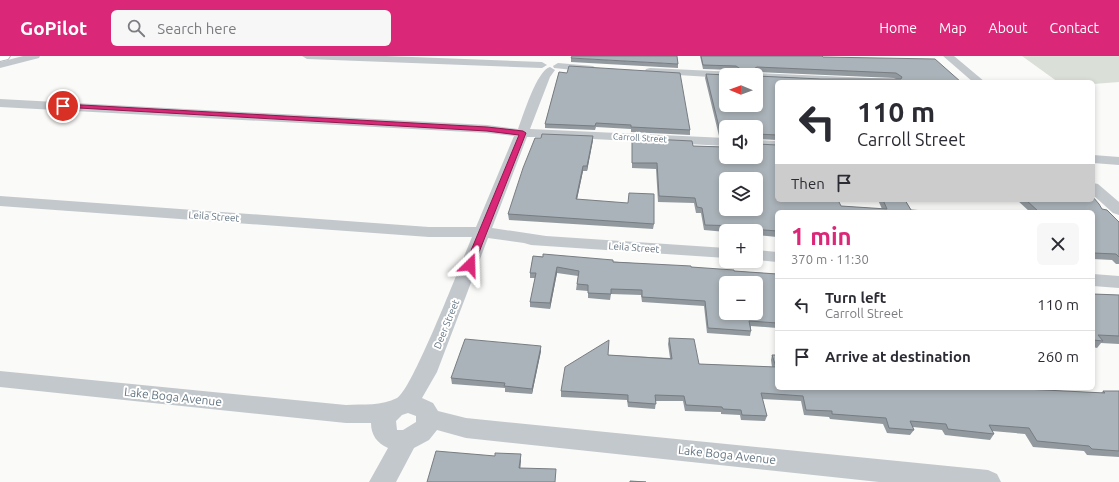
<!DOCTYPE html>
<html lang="en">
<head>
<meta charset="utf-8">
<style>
  :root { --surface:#fff; --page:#f7f7f7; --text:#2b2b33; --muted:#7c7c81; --line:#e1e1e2; --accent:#db2777 }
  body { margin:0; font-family:Ubuntu,sans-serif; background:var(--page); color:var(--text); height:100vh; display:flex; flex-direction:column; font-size:15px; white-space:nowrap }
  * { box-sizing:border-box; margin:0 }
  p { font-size:13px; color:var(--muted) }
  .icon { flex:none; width:22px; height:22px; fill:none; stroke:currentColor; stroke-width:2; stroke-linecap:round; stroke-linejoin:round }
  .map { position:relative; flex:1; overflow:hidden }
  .panel { position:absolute; left:775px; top:154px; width:320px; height:180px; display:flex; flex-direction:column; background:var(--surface); border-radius:6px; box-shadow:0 2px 6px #0003 }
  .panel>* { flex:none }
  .banner { position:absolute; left:775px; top:24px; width:320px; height:122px; border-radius:6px; box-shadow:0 2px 6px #0003; background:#fff; color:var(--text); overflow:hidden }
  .needle { width:26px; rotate:271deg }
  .fabs { position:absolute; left:719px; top:12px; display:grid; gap:8px }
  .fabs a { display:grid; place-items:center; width:44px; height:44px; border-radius:6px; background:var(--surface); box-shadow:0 2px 6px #0003; font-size:20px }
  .pin { position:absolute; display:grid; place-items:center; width:34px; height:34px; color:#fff; margin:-17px; border:2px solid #fff; border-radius:50%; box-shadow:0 1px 4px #0007 }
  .me { position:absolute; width:44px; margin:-22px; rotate:22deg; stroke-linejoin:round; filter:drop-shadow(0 0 3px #0008) }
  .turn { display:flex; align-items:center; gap:14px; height:84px; padding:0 16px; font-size:18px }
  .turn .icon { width:52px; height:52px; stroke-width:2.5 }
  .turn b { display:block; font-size:28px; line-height:34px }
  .then { display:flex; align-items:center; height:38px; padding:0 16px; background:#0003; gap:8px; font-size:15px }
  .round { display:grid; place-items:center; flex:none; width:42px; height:42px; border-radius:6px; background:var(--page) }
  .summary { display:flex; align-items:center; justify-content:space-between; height:68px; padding:0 16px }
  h1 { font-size:24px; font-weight:700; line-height:30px; color:var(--accent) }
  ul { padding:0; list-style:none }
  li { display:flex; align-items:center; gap:12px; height:52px; padding:0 16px; border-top:1px solid var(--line) }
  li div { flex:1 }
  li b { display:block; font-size:15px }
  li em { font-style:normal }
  header { display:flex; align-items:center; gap:24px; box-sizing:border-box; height:56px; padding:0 20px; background:var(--accent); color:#fff }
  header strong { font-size:19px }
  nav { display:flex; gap:22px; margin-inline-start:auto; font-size:14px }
  .search { width:280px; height:36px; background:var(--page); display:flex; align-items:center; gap:10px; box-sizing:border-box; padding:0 14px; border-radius:6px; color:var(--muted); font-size:15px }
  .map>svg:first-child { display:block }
</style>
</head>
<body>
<header>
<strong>GoPilot</strong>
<div class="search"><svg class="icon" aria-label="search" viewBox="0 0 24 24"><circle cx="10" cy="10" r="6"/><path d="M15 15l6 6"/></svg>Search here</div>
<nav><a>Home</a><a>Map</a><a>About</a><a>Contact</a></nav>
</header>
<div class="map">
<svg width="1119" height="426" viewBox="0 0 1119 426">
  <rect width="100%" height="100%" fill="#fafaf8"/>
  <polygon fill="#dadfd7" points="1022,0 1119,0 1119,26 1093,28 1093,26 1058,26"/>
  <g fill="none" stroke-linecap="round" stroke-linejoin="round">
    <g stroke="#b4b9bd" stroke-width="2">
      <polygon id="highway" points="0,0 10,0 8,3 0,5"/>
    </g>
    <g fill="#c3c8cc" fill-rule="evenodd">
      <polygon points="23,0 40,0 39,2 0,12 0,6"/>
      <polygon points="302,0 386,0 542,6 547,9 542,12 307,3"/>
      <polygon points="943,0 954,0 985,26 973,26"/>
      <polygon points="558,7 593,10 598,13 593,16 554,12 553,10"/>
      <path d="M550 11 555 14 550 21 530 73 726 82V90L555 81H527L492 172 546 180 726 192V202L531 189 524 187 488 182 437 316 422 342 433 347 438 355 466 362 988 414 997 418 1001 426H879L466 382 437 374 429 384 414 392 396 426H369L388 392C377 387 371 379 371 367H346L0 331V315L346 349C363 348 382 350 397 342 412 335 462 204 472 181H429L0 150V140L429 171H476L514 80 487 77 0 51V43L487 69 518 73C523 60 537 14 550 11ZM408 357 416 360V366L403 374H397L396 365 402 359Z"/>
      <polygon points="650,12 735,16 740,19 726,19 726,22 646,17 645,15 646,13"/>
      <polygon points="756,17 894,23 899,26 820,26 756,23 756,19 751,19"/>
      <polygon points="756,84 777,85 777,93 756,92"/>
      <polygon points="1093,99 1119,101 1119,109 1093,107"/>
      <polygon points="1093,127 1098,128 1119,146 1119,159 1113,157 1093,139"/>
      <polygon points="756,194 777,196 777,206 756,204"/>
      <polygon points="1093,218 1119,220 1119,232 1093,230"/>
    </g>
    <use href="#highway" fill="#fff" fill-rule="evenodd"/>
  </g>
  <g fill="#929a9f" fill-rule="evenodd">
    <path d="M700 0H822L823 1 961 26H777V84L756 83V71H726V81L719 80 705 22 706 18 726 19 738 16 735 14 703 13ZM755 16H756L894 22 896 23H821L757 20Z"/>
    <polygon points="571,2 678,8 678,12 571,6"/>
    <polygon points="559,16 690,74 690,79 631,76 631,73 596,71 595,74 545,72 545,68"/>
    <polygon points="593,80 593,84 587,115 583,115 577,143 654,168 653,173 509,164 508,158 541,82"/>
    <polygon points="632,82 693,90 722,91 723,86 841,150 882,153 878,144 905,144 911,154 777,156 777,181 756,179 756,175 726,175 726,176 704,174 701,157 696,157 694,147 658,146 656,113 632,112"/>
    <polygon points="1017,144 1093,144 1102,153 1119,166 1119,208 1116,208 1112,204 1093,203 1093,156 1030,156"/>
    <polygon points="533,200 691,211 734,215 777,218 777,272 751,270 751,275 750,280 707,277 704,250 642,246 641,239 611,238 610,244 588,242 588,235 576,234 578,220 557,217 550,253 530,251 530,246 535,222 530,222 530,217"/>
    <polygon points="1093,238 1119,239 1119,288 1101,287 1097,292 1093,291"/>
    <polygon points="669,282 699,308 772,311 771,304 772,299 777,299 777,332 1024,333 1101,337 1103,335 1119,335 1119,401 1087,399 1084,395 1033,391 1025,378 992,375 994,378 990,384 945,379 942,374 913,371 914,374 910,379 887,377 883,368 830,363 829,361 804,359 801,345 762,343 767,360 765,365 741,364 740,359 721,358 721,356 685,355 683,345 656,345 655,353 628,351 627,344 561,341 561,335 608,299 670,302 668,288"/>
    <polygon points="541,295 532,338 505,336 505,332 452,328 451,322"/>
  </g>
  <g fill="#777d82">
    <polygon points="757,11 756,16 750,19 750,15"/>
    <polygon points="593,80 593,84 587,115 587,110"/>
    <polygon points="583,110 583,115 576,148 576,143"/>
    <polygon points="557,211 557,217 550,253 550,247"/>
    <polygon points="541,290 541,295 532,338 532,333"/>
    <polygon points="521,398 521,404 520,417 519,412"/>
  </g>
  <g fill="#aab3b9" stroke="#777d82" fill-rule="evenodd">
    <polygon points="572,0 677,0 678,8 571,2"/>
    <path d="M701 0H822L823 1 935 3 961 26H777V79L757 78 756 79V71H726V76L720 75 706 18 726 19V49H756V19H727L728 16H741L742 14 736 10 703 9ZM757 11 896 17 902 21 901 23H821L757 20 755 16 750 15Z"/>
    <polygon points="569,10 680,17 690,74 631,71 631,69 596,67 595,70 545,68 559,16 567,17"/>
    <polygon points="542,78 593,80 587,110 583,110 576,143 628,147 629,137 654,138 654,168 508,158 523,112 535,82 541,82"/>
    <path d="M632 82 692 85 693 90 724 91 723 86H726V101H756V87L757 88 777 89V144H838L841 150 887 153 883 144H905L911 154 939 156H777V175L739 172 738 170 705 169 702 152 697 151 695 142 659 140 657 107H632ZM726 123H756V153H726Z"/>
    <polygon points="1093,141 1099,148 1102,153 1107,154 1119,166 1119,201 1116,198 1093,197 1093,156 1039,156 1026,144 1093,144"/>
    <path d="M543 198 613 204V206L691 210V211L734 214V215L777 218V267L749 265 751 275 708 272 705 245 642 241V234L611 233V238L588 237V229L577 228 579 215 557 211 550 247 530 246 536 217H530L533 200 543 201ZM726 227H756V257H726Z"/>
    <polygon points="1093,238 1119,239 1119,280 1098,279 1103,285 1093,284"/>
    <polygon points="669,282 694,283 699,308 776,311 772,299 777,299 777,332 1023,332 1024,333 1105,337 1103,335 1119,335 1119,395 1092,393 1089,390 1037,385 1029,372 989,369 994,378 948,373 946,368 910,365 914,374 889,372 886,362 832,358 832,355 806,354 803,340 761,337 767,360 742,359 741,354 723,353 722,351 686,349 684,340 655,339 656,348 628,346 628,339 561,335 565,311 609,284 608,299 672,303"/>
    <polygon points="465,283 541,290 532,333 504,330 505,327 451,322"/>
    <polygon points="436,395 495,400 495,397 521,398 519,412 556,413 555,426 427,426"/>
    <polygon points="630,425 646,426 630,426"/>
  </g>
  <polygon fill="#db2777" stroke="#8e194d" points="63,48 487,71 523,75 526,77 474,209 470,212 465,209 519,79 487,75 61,51 60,50"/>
  <g text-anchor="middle" stroke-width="4" stroke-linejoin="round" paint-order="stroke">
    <g font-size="9" fill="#657683" stroke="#fff">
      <text transform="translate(640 82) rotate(3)" y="3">Carroll Street</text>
    </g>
    <g font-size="10" fill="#657683" stroke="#fff">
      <text transform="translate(214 160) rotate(4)" y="4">Leila Street</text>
      <text transform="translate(634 191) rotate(4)" y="4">Leila Street</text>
      <text transform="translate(446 268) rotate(-68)" y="4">Deer Street</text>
    </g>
    <g font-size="12" fill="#657683" stroke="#fff">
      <text transform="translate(173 341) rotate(6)" y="4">Lake Boga Avenue</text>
      <text transform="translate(727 399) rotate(6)" y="4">Lake Boga Avenue</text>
    </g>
  </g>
</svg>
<div class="fabs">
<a><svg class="needle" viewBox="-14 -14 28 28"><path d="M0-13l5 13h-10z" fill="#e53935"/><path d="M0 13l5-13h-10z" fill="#7c7c81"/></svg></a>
<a><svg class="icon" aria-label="sound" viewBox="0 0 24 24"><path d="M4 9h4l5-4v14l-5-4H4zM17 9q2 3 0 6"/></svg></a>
<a><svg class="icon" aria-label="layers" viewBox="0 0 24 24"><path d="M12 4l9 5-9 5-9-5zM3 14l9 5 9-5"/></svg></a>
<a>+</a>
<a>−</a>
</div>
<div class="pin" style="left:63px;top:50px;background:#d93025"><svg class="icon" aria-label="arrive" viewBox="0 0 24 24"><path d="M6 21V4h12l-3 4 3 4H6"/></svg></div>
<svg class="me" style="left:470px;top:209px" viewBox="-20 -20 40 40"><path d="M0-17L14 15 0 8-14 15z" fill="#db2777" stroke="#fff" stroke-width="4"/></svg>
<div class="banner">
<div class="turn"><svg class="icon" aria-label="left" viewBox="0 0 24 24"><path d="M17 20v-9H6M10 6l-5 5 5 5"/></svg><div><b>110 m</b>Carroll Street</div></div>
<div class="then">Then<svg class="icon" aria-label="arrive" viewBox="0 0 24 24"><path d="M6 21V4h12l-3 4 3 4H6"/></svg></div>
</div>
<section class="panel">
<div class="summary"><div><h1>1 min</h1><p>370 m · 11:30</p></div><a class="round"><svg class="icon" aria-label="close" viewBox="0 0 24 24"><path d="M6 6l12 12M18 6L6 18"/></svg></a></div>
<ul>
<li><svg class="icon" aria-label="left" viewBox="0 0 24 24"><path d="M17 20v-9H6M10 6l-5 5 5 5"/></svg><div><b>Turn left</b><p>Carroll Street</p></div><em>110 m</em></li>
<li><svg class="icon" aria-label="arrive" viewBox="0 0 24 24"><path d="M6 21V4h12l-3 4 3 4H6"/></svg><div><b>Arrive at destination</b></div><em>260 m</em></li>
</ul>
</section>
</div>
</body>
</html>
